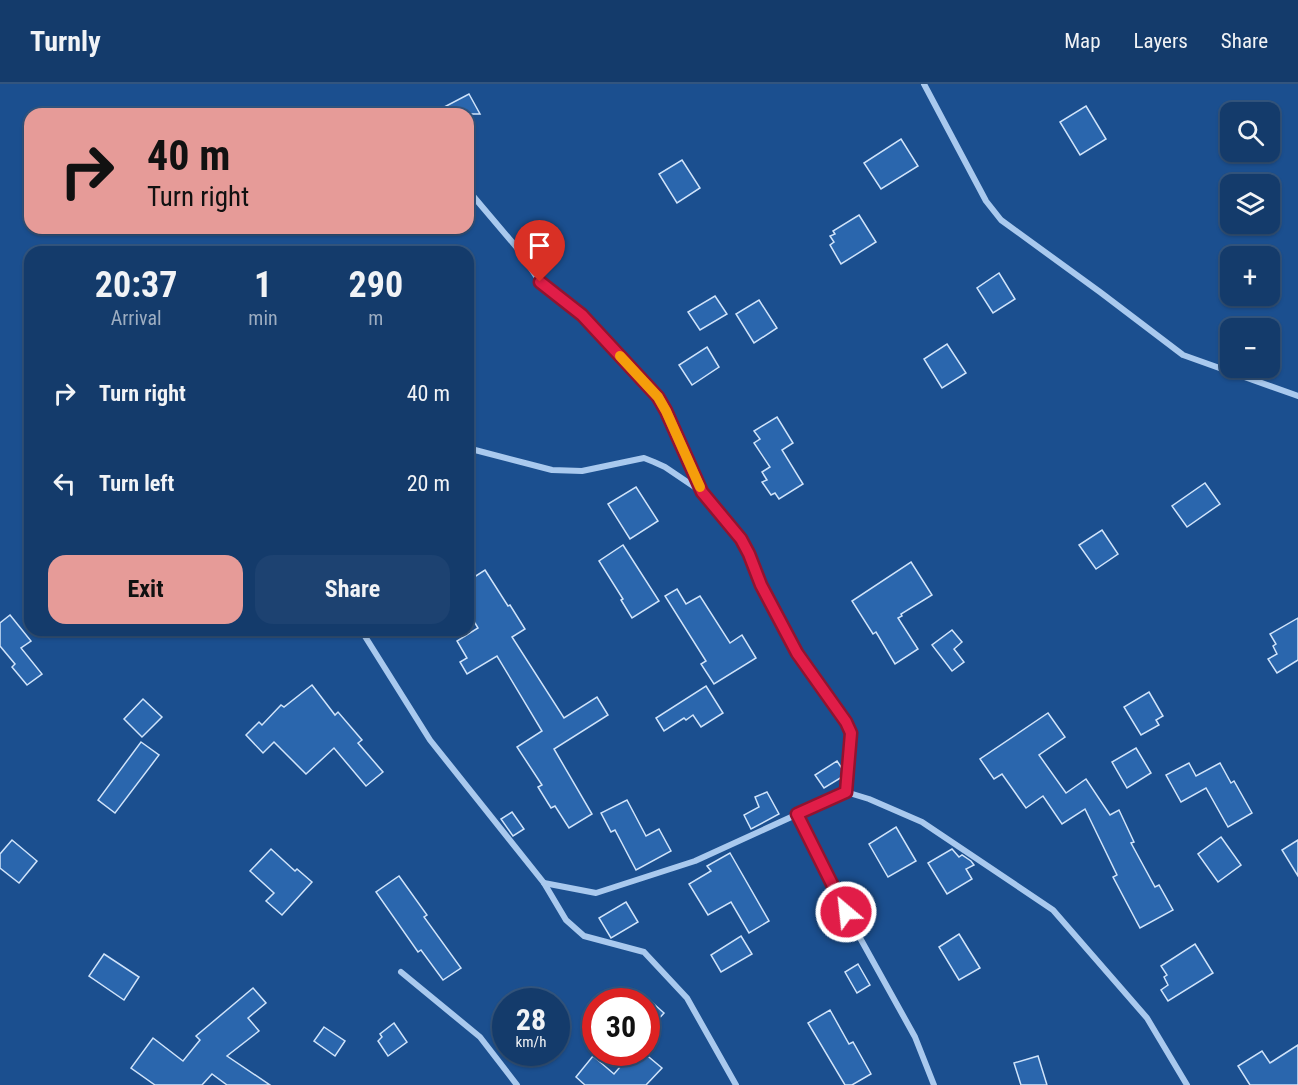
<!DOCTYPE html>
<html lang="en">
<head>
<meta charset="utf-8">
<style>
  :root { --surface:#143b6b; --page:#1d4271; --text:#f1f3f6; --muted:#9dadc1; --line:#33557e; --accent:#e69b98 }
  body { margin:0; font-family:"Roboto Condensed",sans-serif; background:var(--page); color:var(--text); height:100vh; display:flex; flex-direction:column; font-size:22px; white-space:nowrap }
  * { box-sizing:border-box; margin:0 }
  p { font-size:20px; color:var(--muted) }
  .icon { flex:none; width:33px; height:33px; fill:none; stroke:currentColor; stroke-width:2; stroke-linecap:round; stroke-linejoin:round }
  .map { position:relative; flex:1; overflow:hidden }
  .sheet { position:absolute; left:24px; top:162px; width:450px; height:390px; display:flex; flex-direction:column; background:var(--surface); border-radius:18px; box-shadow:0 2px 4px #0004,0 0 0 2px var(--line) }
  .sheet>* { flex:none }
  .banner { position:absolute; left:24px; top:24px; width:450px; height:126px; border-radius:18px; box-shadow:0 2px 4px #0004,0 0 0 2px var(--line); background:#e69b98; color:#111; overflow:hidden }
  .controls { position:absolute; left:1220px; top:18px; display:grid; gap:12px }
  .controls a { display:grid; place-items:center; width:60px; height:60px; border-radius:12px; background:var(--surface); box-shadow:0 2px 4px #0004,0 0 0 2px var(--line); font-size:30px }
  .speed { position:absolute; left:492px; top:904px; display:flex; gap:12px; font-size:30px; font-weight:700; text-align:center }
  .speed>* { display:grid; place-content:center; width:78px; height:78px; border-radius:50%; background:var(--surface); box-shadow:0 2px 4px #0004,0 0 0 2px var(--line); line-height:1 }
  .speed small { font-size:15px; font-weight:400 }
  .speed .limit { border:9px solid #d22; background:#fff; color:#111 }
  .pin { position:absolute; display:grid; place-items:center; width:51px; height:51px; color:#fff; margin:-62px -26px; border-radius:50% 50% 50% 0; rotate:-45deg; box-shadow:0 0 6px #0007 }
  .pin .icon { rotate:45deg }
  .me { position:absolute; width:66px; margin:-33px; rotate:332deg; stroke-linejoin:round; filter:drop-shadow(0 0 4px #0008) }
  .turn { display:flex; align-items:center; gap:21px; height:126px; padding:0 24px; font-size:27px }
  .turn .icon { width:78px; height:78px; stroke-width:2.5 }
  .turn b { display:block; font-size:42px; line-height:51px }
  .eta { display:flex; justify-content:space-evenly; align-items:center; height:102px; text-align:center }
  .eta b { font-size:36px; font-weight:700; line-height:42px }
  .button { display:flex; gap:12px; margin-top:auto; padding:12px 24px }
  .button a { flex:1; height:69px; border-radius:18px; background:var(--accent); color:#111; font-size:24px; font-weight:700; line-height:69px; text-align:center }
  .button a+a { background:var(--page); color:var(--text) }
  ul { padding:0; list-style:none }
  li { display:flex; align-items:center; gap:18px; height:90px; padding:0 24px }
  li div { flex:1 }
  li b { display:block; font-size:22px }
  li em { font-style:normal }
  header { display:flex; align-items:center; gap:36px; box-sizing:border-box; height:84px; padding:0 30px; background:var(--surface); border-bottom:2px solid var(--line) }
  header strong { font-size:28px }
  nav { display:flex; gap:33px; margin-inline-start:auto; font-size:21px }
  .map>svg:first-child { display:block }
</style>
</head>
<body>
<header>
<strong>Turnly</strong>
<nav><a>Map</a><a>Layers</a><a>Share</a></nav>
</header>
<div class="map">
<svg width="1298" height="1001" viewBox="0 0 1298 1001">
  <rect width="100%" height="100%" fill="#1b4f8f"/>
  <g fill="#2a66ad" stroke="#cfe3fa" stroke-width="1.5">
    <polygon points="469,10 480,30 431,30"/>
    <polygon points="1086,22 1106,55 1080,71 1060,38"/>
    <polygon points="901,55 918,82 881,105 864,79"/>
    <polygon points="682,76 700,104 677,119 659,90"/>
    <polygon points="859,131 876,158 841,180 830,161 834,158 830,152 835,150 833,147"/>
    <polygon points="999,189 1015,215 993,229 977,204"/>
    <polygon points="715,212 727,230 700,246 688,228"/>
    <polygon points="759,216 777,244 754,259 736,230"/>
    <polygon points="947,260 966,289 942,304 924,275"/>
    <polygon points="707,263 719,283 692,301 679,281"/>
    <polygon points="777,333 793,359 782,366 803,400 779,415 775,409 771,411 762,398 767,396 762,388 770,383 754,359 760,355 754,347"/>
    <polygon points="1205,399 1220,420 1187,443 1172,422"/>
    <polygon points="636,403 658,437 630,455 608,420"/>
    <polygon points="1102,446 1118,470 1096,485 1079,461"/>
    <polygon points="623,461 659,517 632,534 621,516 623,515 599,477"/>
    <polygon points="911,478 932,511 901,530 902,532 898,534 918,565 895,580 876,548 873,550 852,517"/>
    <polygon points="485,486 508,522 510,521 525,545 512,553 564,634 597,613 608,631 554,665 592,730 569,744 555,722 551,724 538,703 542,701 517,663 542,647 497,572 467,590 460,578 467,574 457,557 478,544 468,527 468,497"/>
    <polygon points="677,505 686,520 700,512 730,559 742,551 756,574 714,600 701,580 706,577 665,512"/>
    <polygon points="10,531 31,557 21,564 42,590 27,601 12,583 15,580 0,562 0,539"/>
    <polygon points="1298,534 1298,576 1277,589 1268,575 1277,570 1273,562 1276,560 1270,550"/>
    <polygon points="952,546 962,558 954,565 964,578 952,587 932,561"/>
    <polygon points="312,601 335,631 338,628 362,656 358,659 383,688 366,702 334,664 306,690 274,658 263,669 246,651 259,638 262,641 281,621 284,623"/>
    <polygon points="706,602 723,629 701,643 693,631 686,636 684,634 664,647 656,634"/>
    <polygon points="1149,608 1163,632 1156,636 1159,641 1141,651 1124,623"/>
    <polygon points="143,615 162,633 142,653 124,635"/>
    <polygon points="1048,629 1065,653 1039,671 1066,709 1086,695 1110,731 1119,726 1134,758 1131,759 1155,803 1159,801 1173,826 1140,844 1113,793 1117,791 1085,725 1062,740 1043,712 1026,724 1002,690 994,695 980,675"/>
    <polygon points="141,658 159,671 115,729 98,716"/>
    <polygon points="1136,664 1151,689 1127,704 1112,678"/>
    <polygon points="837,677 843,686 842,693 824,704 815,691"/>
    <polygon points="1189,679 1196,692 1220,679 1231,699 1234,697 1252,729 1228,743 1206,704 1181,718 1166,691"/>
    <polygon points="767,708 779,730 751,745 744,731 759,723 755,713"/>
    <polygon points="627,716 646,752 659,745 671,767 636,786 615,746 611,748 601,729"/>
    <polygon points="512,728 524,745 513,752 501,735"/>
    <polygon points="896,743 916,777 888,793 869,760"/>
    <polygon points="1221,753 1241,781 1218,798 1198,770"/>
    <polygon points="12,756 37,777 19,799 0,784 0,770"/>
    <polygon points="1298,756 1298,792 1282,766"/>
    <polygon points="271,765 295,787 297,785 312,798 282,831 266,817 274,809 250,787"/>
    <polygon points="952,765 959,773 962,771 971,777 974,781 966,785 972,795 947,810 928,779"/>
    <polygon points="730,769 769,837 749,849 731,818 708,831 689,800 711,787 707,782"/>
    <polygon points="399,792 427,831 424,833 461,884 443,896 421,866 418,868 376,808"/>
    <polygon points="626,818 638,838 611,854 599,834"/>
    <polygon points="959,850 980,884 959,896 939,863"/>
    <polygon points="741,852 752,870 721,888 711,871"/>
    <polygon points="1195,860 1213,889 1168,917 1161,906 1168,901 1164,893 1167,891 1161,882"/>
    <polygon points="104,870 139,893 124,916 89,892"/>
    <polygon points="858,880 870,901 857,909 845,888"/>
    <polygon points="253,904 266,919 248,934 259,947 227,972 270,1001 227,1001 212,990 202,1001 155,1001 131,984 153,954 183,977 200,956 196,952"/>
    <polygon points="646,913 664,929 646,949"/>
    <polygon points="830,926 849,960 853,958 871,990 852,1001 845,1001 808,939"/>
    <polygon points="394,939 407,958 388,972 378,957 382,953 380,950"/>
    <polygon points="324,943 345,957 335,972 314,957"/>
    <polygon points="1298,961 1298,1001 1250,1001 1238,982 1262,967 1270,979"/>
    <polygon points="632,969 644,969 662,984 646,1001 585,1001 576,993 593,972 614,990"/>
    <polygon points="1038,972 1047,1001 1021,1001 1014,979"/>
  </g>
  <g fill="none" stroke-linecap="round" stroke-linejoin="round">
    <g stroke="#a9c9ee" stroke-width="6">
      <polyline points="924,0 986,117 1001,136 1100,208 1183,271 1298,312"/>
      <polyline points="468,106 518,165 540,198 582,231 658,313 667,327 701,407"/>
      <polyline points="89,144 93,144"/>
      <polyline points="468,366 475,366 552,386 582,387 644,374 654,378 665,383 702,408 741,455 749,470 761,501 797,569 846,638 851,649 846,708"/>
      <polyline points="361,546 430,656 544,799 566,836 584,852 644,868 687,914 736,1001"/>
      <polyline points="797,730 834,807 915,953 934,1001"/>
      <polyline points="544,799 596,809 695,777 846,708 869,715 922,738 1053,826 1147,934 1187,1001"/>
      <polyline points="401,888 480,953 517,1001"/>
    </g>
  </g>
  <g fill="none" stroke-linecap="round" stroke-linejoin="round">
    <g stroke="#92132f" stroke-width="15">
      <polyline id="route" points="540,198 582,231 658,313 666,327 702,408 741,455 749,470 761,501 797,569 846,638 851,649 846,708 797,730 846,828"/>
    </g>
    <use href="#route" stroke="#e11d48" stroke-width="10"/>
    <polyline stroke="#f59e0b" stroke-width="10" points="620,272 658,313 666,327 700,403"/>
  </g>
</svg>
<div class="controls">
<a><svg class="icon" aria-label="search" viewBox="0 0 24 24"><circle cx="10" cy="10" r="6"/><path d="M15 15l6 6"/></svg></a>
<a><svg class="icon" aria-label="layers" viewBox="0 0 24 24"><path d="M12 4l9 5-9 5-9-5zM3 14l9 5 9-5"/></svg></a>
<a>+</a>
<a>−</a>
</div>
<div class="speed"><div>28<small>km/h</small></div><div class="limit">30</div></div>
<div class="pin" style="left:540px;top:198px;background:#d93025"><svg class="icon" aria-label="arrive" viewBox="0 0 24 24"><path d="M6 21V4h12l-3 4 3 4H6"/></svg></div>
<svg class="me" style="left:846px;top:828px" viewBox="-20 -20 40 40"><circle r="17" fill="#e11d48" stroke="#fff" stroke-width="3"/><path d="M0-11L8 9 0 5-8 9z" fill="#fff"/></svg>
<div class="banner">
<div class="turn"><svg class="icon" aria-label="right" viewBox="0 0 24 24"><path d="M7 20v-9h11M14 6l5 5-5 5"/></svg><div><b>40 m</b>Turn right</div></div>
</div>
<section class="sheet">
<div class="eta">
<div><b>20:37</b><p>Arrival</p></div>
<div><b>1</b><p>min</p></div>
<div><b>290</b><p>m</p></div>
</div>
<ul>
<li><svg class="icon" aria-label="right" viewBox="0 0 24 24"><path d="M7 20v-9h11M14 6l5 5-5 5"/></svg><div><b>Turn right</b></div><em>40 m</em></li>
<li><svg class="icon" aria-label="left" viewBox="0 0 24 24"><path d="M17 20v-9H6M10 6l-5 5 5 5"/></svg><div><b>Turn left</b></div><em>20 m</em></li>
</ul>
<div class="button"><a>Exit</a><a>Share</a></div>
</section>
</div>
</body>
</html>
